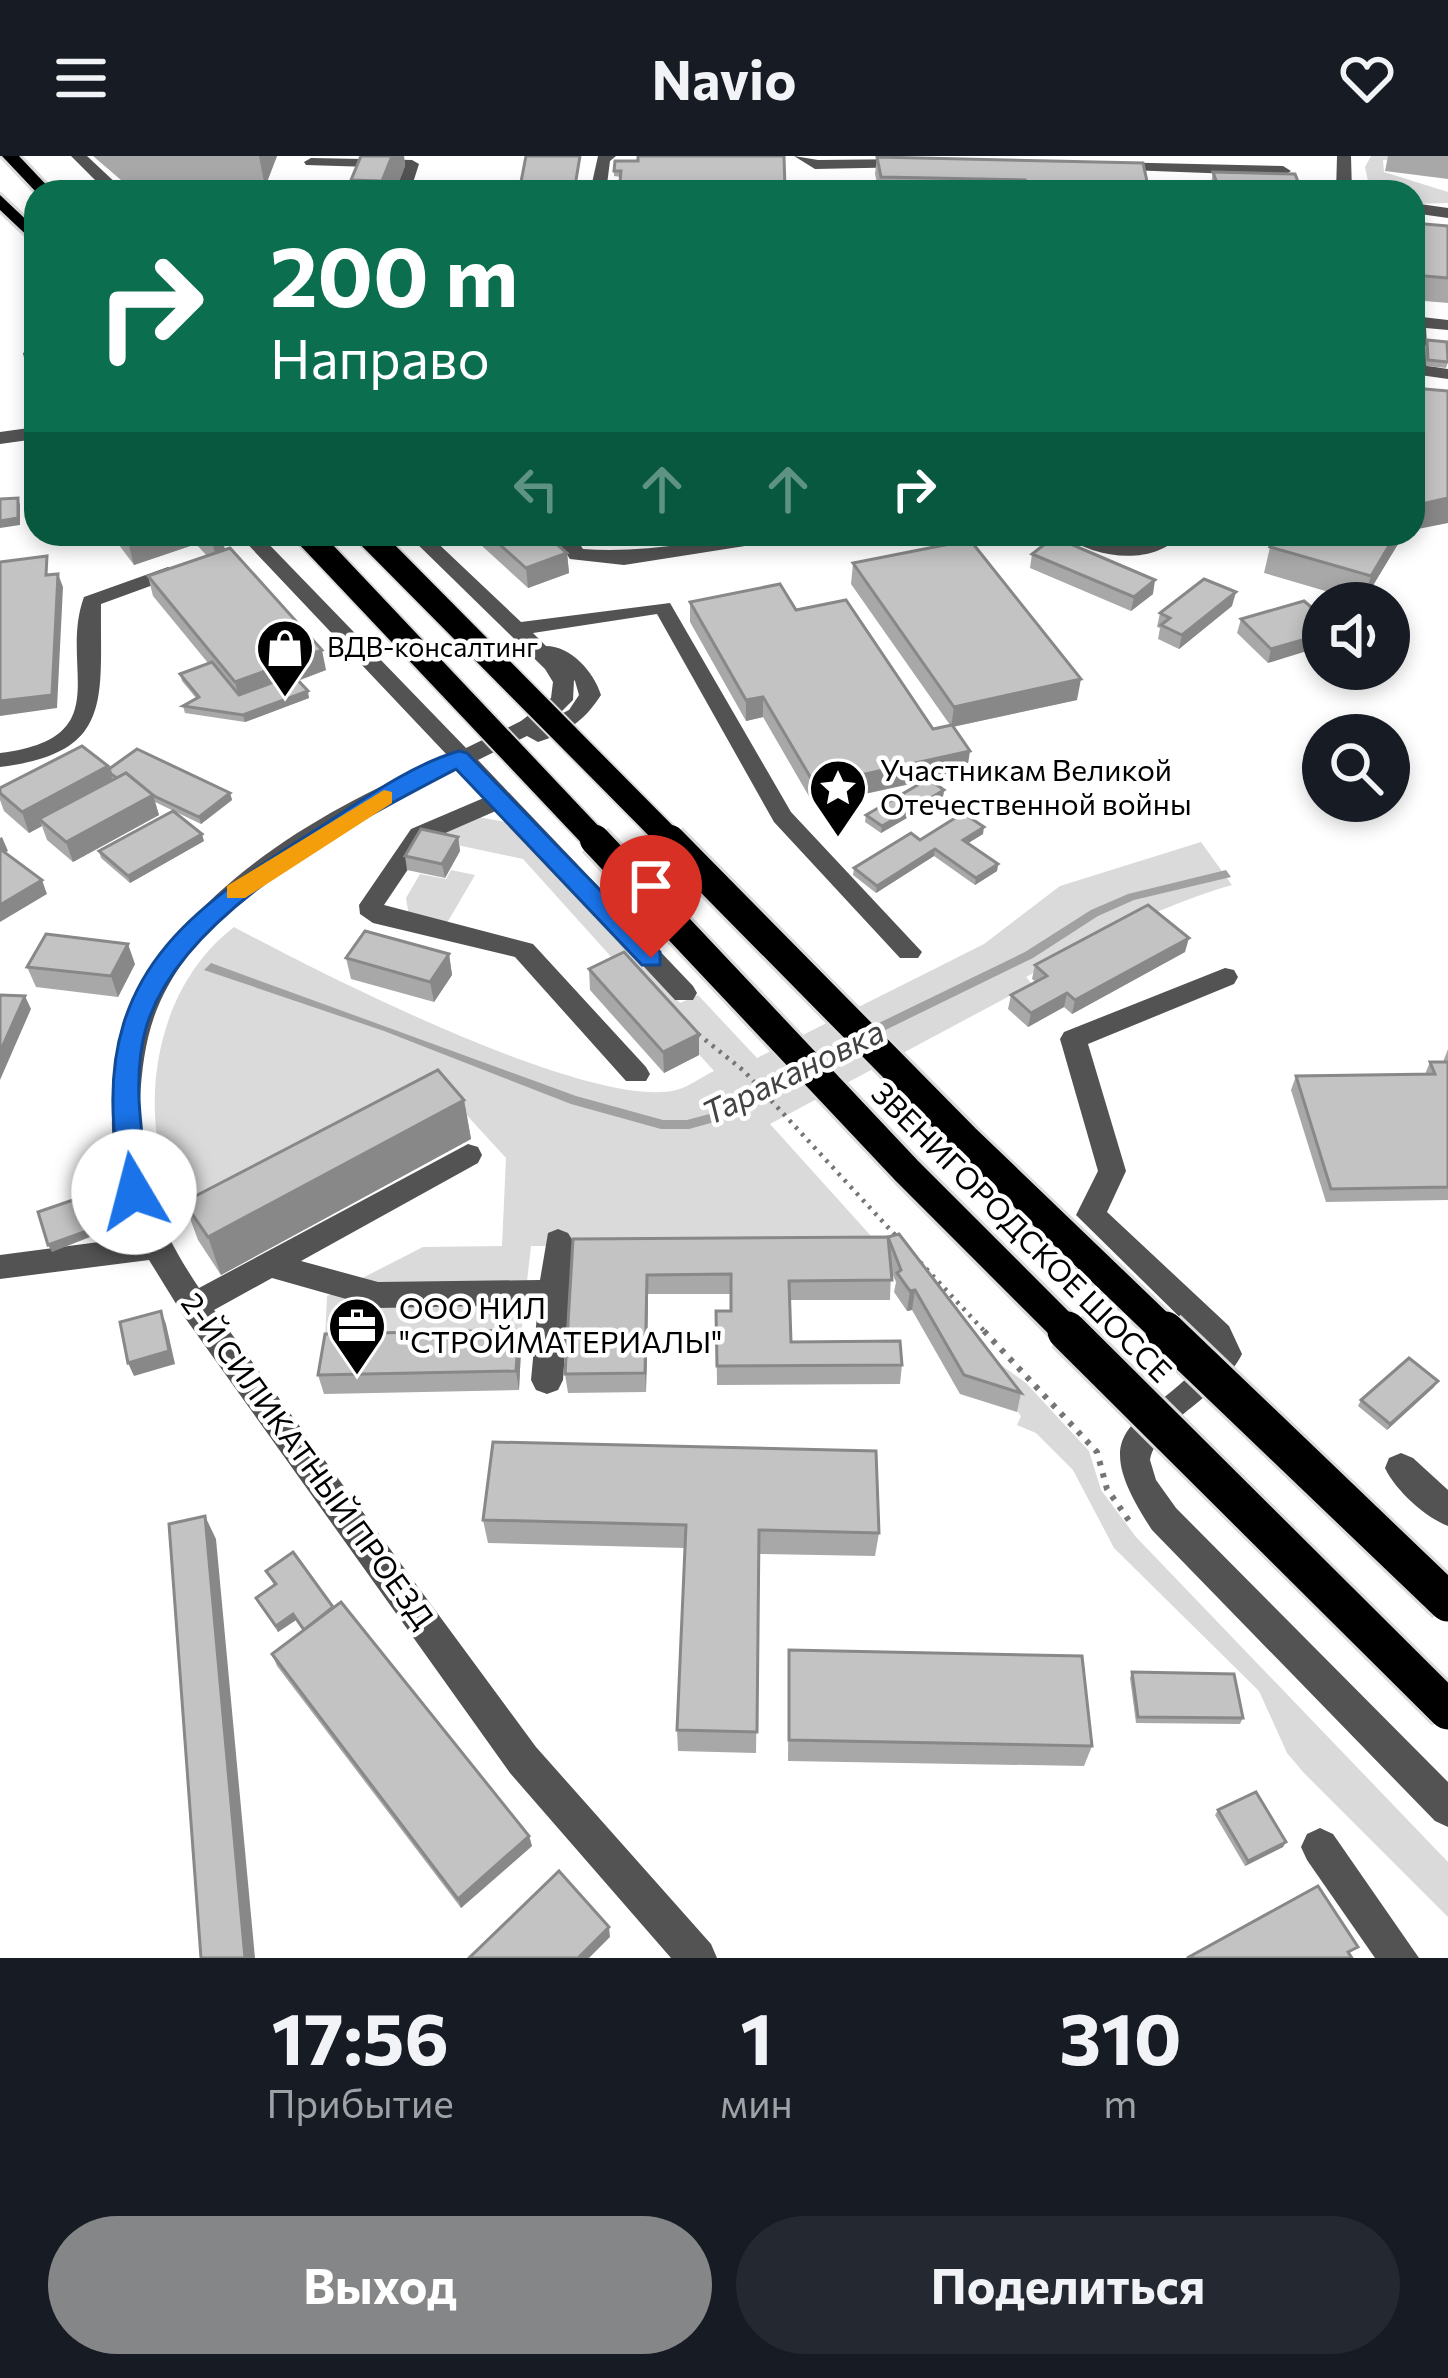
<!DOCTYPE html>
<html lang="ru">
<head>
<meta charset="utf-8">
<style>
  :root { --surface:#171b24; --page:#242831; --text:#f1f3f6; --muted:#9ea1a6; --accent:#858687 }
  body { margin:0; font-family:Commissioner,sans-serif; background:var(--page); color:var(--text); height:100vh; display:flex; flex-direction:column; font-size:45px; white-space:nowrap }
  * { box-sizing:border-box; margin:0 }
  p { font-size:39px; color:var(--muted) }
  .icon { flex:none; width:66px; height:66px; fill:none; stroke:currentColor; stroke-width:2; stroke-linecap:round; stroke-linejoin:round }
  .map { position:relative; height:1802px; overflow:hidden }
  .drawer { display:flex; flex-direction:column; background:var(--surface); flex:1 }
  .drawer>* { flex:none }
  .guide { position:absolute; left:24px; top:24px; width:1401px; height:366px; border-radius:36px; box-shadow:0 6px 18px #0003; background:#0b6e4f; color:#fff; overflow:hidden }
  .buttons { position:absolute; left:1302px; top:426px; display:grid; gap:24px }
  .buttons a { display:grid; place-items:center; width:108px; height:108px; border-radius:50%; background:var(--surface); box-shadow:0 6px 18px #0003; font-size:60px }
  .pin { position:absolute; display:grid; place-items:center; width:102px; height:102px; color:#fff; margin:-123px -51px; border-radius:50% 50% 50% 0; rotate:-45deg; box-shadow:0 0 12px #0007 }
  .pin .icon { rotate:45deg }
  .me { position:absolute; width:132px; margin:-66px; rotate:352deg; stroke-linejoin:round; filter:drop-shadow(0 0 9px #0008) }
  .turn { display:flex; align-items:center; gap:42px; height:252px; padding:0 48px; font-size:54px }
  .turn .icon { width:156px; height:156px; stroke-width:2.5 }
  .turn b { display:block; font-size:84px; line-height:102px }
  .lanes { display:flex; align-items:center; height:114px; padding:0 48px; background:#0003; justify-content:center; gap:60px; direction:ltr }
  .lanes .off { opacity:.35 }
  .eta { display:flex; justify-content:space-evenly; align-items:center; height:204px; text-align:center }
  .eta b { font-size:72px; font-weight:700; line-height:84px }
  .primary-button { display:flex; gap:24px; margin-top:auto; padding:24px 48px }
  .primary-button a { flex:1; height:138px; border-radius:72px; background:var(--accent); color:#fff; font-size:48px; font-weight:700; line-height:138px; text-align:center }
  .primary-button a+a { background:var(--page); color:var(--text) }
  header { display:flex; justify-content:space-between; align-items:center; height:156px; padding:0 48px; background:var(--surface); font-size:54px; font-weight:700 }
  .map>svg:first-child { display:block }
</style>
</head>
<body>
<header><svg class="icon" aria-label="menu" viewBox="0 0 24 24"><path d="M4 6h16M4 12h16M4 18h16"/></svg>Navio<svg class="icon" aria-label="heart" viewBox="0 0 24 24"><path d="M12 20l-8-8c-3-5 5-10 8-4 3-6 11-1 8 4z"/></svg></header>
<div class="map">
<svg width="1448" height="1802" viewBox="0 0 1448 1802">
  <rect width="100%" height="100%" fill="#fff"/>
  <g fill="#dadada">
    <polygon points="1371,0 1448,0 1383,4 1384,16 1448,36 1448,47 1413,48 1413,36 1370,34 1365,11"/>
    <path d="M478 661 512 667 680 847 698 839 757 902 984 788 1060 730 1201 686 1232 729C1159 750 1094 785 1026 821L1032 828 770 968 881 1091 531 1090 521 1179 325 1184 327 1140 423 1091 502 1090 506 1002 440 930 184 1065C133 973 148 837 234 771 320 817 580 950 672 935 686 933 701 921 714 915L523 703 424 682Z"/>
    <polygon points="451,714 475,719 447,767 409,760 406,742 420,718 446,723"/>
    <polygon points="990,1201 1026,1227 1089,1295 1101,1334 1136,1381 1448,1706 1448,1761 1303,1616 1287,1597 1259,1535 1114,1392 1073,1314 1036,1277 1017,1269 1021,1260 985,1217"/>
  </g>
  <polygon fill="#a1a1a1" points="1226,714 1231,721 1134,744 1098,760 1033,802 787,922 718,965 689,973 661,973 571,948 384,875 204,814 211,807 576,940 663,964 687,964 713,957 780,915 1025,796 1091,754 1128,738"/>
  <g fill="none" stroke-linecap="round" stroke-linejoin="round">
    <g stroke="#dbdbdb" stroke-width="6">
      <g id="major">
        <polygon points="2,0 19,0 53,36 36,36"/>
        <polygon points="0,39 36,73 36,88 0,54"/>
      </g>
    </g>
    <g stroke="#757575" stroke-width="4.5" stroke-dasharray="3 6" stroke-linecap="butt">
      <polyline points="698,878 744,915 896,1080"/>
      <polyline points="920,1106 987,1178"/>
    </g>
    <polyline stroke="#757575" stroke-width="6" stroke-dasharray="4.5 8" stroke-linecap="butt" points="984,1175 1097,1296 1107,1333 1132,1369"/>
    <g fill="#535353" fill-rule="evenodd">
      <polygon points="71,0 87,0 119,30 295,29 303,34 107,36"/>
      <polygon points="598,0 616,0 610,5 606,36 590,36"/>
      <polygon points="794,0 818,4 913,3 920,7 913,11 815,13"/>
      <polygon points="1337,0 1351,0 1352,36 1336,36"/>
      <polygon points="311,2 412,4 419,8 410,36 394,36 403,12 306,9 304,6"/>
      <polygon points="1107,6 1283,10 1291,15 1283,20 1102,13 1102,7"/>
      <polygon points="1413,47 1448,52 1448,62 1413,57"/>
      <polygon points="1413,160 1448,164 1448,174 1426,172 1428,210 1448,213 1448,223 1413,218"/>
      <polygon points="32,192 36,193 36,219 27,214 23,197"/>
      <polygon points="36,271 36,283 0,288 0,276"/>
      <path d="M238 378H259L466 592 521 565 551 542 553 526 545 513 407 378H428L521 466 670 447 791 656 922 796 918 802H900L774 666 657 458 533 477 546 490C571 490 594 516 601 539 585 564 567 577 538 586L527 580 478 604 693 830 697 837 693 844H675L498 654 427 685 384 749 533 788 646 911 650 918 646 925H626L515 801 373 767 360 758 359 749 411 673 486 641 459 612C354 658 210 737 160 846 146 877 142 910 140 944 136 1017 159 1072 199 1132L468 988 478 991 482 999 478 1007 301 1105 378 1126 540 1124 548 1077 558 1073 568 1077 573 1085 563 1224 558 1234 547 1238 536 1234 531 1224 538 1149 378 1152 272 1122 214 1154 536 1591 711 1788 717 1802H671L510 1617 183 1159 149 1104 0 1123V1099L137 1081C115 1036 109 989 113 939 125 763 301 662 448 600ZM574 524 575 525 579 539 569 554 557 560 573 544Z"/>
      <path d="M553 378H573L583 393C654 399 722 378 793 378L783 384 624 409 570 403Z"/>
      <path d="M1062 378C1093 378 1120 386 1152 386L1160 378H1181C1154 411 1094 403 1062 378Z"/>
      <path d="M168 411 178 417 175 421 101 448C100 544 114 597 0 611V597C120 582 58 512 84 441Z"/>
      <path d="M1225 812 1234 814 1238 821 1234 828 1088 888 1126 1015 1107 1056 1229 1170 1242 1198C1221 1241 1159 1262 1150 1304L1156 1324 1176 1352 1448 1626V1671L1435 1665 1152 1374C1076 1259 1152 1273 1210 1196L1206 1187 1076 1059 1098 1015 1060 883 1064 876Z"/>
      <path d="M1401 1297 1413 1302 1448 1334V1370C1426 1362 1395 1334 1385 1312L1389 1302Z"/>
      <polygon points="1320,1672 1333,1678 1419,1802 1375,1802 1307,1704 1301,1691 1307,1678"/>
    </g>
    <use href="#major" fill="#000" fill-rule="evenodd"/>
    <g stroke="#dbdbdb" stroke-width="28" stroke-linecap="butt">
      <g id="major-bridge-far2">
        <polyline points="306,378 598,687"/>
        <polyline points="367,378 673,687"/>
      </g>
    </g>
    <g stroke="#dbdbdb" stroke-width="36" stroke-linecap="butt">
      <g id="major-bridge-far1">
        <polyline points="595,684 907,1015 1070,1178"/>
        <polyline points="670,684 965,983 1168,1178"/>
      </g>
    </g>
    <g stroke="#dbdbdb" stroke-width="45" stroke-linecap="butt">
      <g id="major-bridge">
        <polyline points="1067,1175 1448,1554"/>
        <polyline points="1165,1175 1448,1446"/>
      </g>
    </g>
    <use href="#major-bridge-far2" stroke="#000" stroke-width="24"/>
    <use href="#major-bridge-far1" stroke="#000" stroke-width="30"/>
    <use href="#major-bridge" stroke="#000" stroke-width="39"/>
  </g>
  <g fill="#a8a8a8">
    <polygon points="93,0 277,0 265,31 123,32 121,24"/>
    <polygon points="392,0 404,0 405,10 395,36 352,36 351,24"/>
    <polygon points="1388,0 1448,0 1448,23 1385,15"/>
    <polygon points="877,1 1148,30 1171,36 879,36 875,18"/>
    <polygon points="614,15 785,33 620,32 621,21 614,20"/>
    <polygon points="1213,16 1302,36 1213,36 1211,28"/>
    <polygon points="1413,67 1448,70 1448,147 1413,144"/>
    <polygon points="1427,184 1448,206 1446,212 1426,210 1425,191"/>
    <polygon points="115,378 221,378 225,394 326,514 298,525 309,542 245,566 185,557 183,550 196,542 182,525 180,518 208,507 153,440 148,420 207,400 196,388 134,409 119,389"/>
    <polygon points="469,378 545,378 567,397 569,417 528,432"/>
    <polygon points="575,378 588,378 588,383 577,383"/>
    <polygon points="1279,378 1404,378 1363,446 1264,417 1270,391"/>
    <polygon points="1032,398 1153,438 1131,455 1030,412"/>
    <polygon points="853,407 1077,544 953,571 967,615 929,624 944,634 943,641 881,677 865,666 866,659 925,625 814,649 763,561 746,565 690,466 690,446 796,454 933,573 950,569 851,428"/>
    <polygon points="1304,445 1268,507 1237,477 1241,463"/>
    <polygon points="1232,450 1179,493 1158,483 1160,472 1157,471 1160,457"/>
    <polygon points="108,610 109,613 230,637 232,644 201,668 155,646 159,659 73,706 47,684 42,670 29,677 4,655 0,644 0,632"/>
    <polygon points="983,678 968,687 998,708 997,715 975,729 934,700 876,737 853,719 854,712 920,684"/>
    <polygon points="458,681 460,695 445,722 407,714 405,700"/>
    <polygon points="204,685 130,727 101,702 99,695"/>
    <polygon points="1185,796 1072,858 1064,851 1028,871 1008,853 1011,839 1036,826 1032,823 1035,809"/>
    <polygon points="449,798 452,819 434,846 351,823 346,802"/>
    <polygon points="135,808 118,841 36,831 27,811"/>
    <polygon points="589,813 699,878 699,899 664,917 590,834"/>
    <polygon points="1448,893 1448,1044 1326,1046 1291,934 1296,920 1425,918 1430,906 1443,906"/>
    <polygon points="464,944 471,983 221,1119 198,1084 184,1046"/>
    <polygon points="888,1081 1021,1237 1017,1256 960,1238 912,1154 907,1155 894,1136 896,1126 891,1115 890,1144 790,1144 791,1186 902,1209 900,1228 717,1229 716,1155 731,1155 731,1138 648,1138 646,1236 568,1237 565,1218 573,1083"/>
    <polygon points="519,1174 521,1193 519,1234 324,1238 318,1219"/>
    <polygon points="1434,1231 1387,1274 1358,1250 1361,1244"/>
    <polygon points="493,1286 879,1377 875,1400 759,1398 756,1597 678,1595 677,1574 685,1392 488,1387 483,1364"/>
    <polygon points="266,1415 333,1451 529,1680 532,1690 461,1752 277,1510 272,1498 303,1474 296,1464 278,1476 258,1447 256,1442 274,1429"/>
    <polygon points="789,1494 1092,1590 1084,1610 788,1605"/>
    <polygon points="1132,1516 1243,1562 1240,1568 1136,1567 1130,1522"/>
    <polygon points="1218,1654 1283,1691 1245,1710 1215,1659"/>
  </g>
  <g fill="#888">
    <polygon points="259,0 277,0 265,31"/>
    <polygon points="392,0 404,0 405,10 395,36 384,36 382,25"/>
    <polygon points="18,342 20,349 20,369 0,372 0,365"/>
    <polygon points="1448,342 1448,367 1413,374 1414,349"/>
    <polygon points="126,378 194,378 196,388 134,409"/>
    <polygon points="210,378 221,378 229,410 219,413"/>
    <polygon points="614,378 668,378 600,387 600,380"/>
    <polygon points="1396,378 1404,378 1363,446 1371,420"/>
    <polygon points="567,397 569,417 528,432 526,412"/>
    <polygon points="58,418 63,431 57,552 0,560 0,545"/>
    <polygon points="1155,424 1153,438 1131,455 1134,441"/>
    <polygon points="1236,436 1232,450 1179,493 1182,479"/>
    <polygon points="1323,478 1323,490 1268,507 1271,493"/>
    <polygon points="322,494 326,514 240,546 235,526"/>
    <polygon points="1081,523 1077,544 951,571 954,551"/>
    <polygon points="308,535 309,542 245,566 243,559"/>
    <polygon points="763,541 763,561 746,565 746,544"/>
    <polygon points="970,595 967,615 814,649 815,629"/>
    <polygon points="108,610 115,631 39,663 42,670 29,677 22,656"/>
    <polygon points="944,634 943,641 881,677 882,670"/>
    <polygon points="230,637 232,644 201,668 199,661"/>
    <polygon points="153,639 159,659 73,706 66,686"/>
    <polygon points="984,671 983,678 962,691 963,684"/>
    <polygon points="202,678 204,685 130,727 128,720"/>
    <polygon points="2,681 8,695 0,699 0,682"/>
    <polygon points="458,681 460,695 445,722 442,708"/>
    <polygon points="935,693 934,700 876,737 877,730"/>
    <polygon points="998,708 997,715 975,729 976,722"/>
    <polygon points="42,724 47,738 0,766 0,749"/>
    <polygon points="1189,782 1185,796 1072,858 1075,844"/>
    <polygon points="128,788 135,808 118,841 111,820"/>
    <polygon points="449,798 452,819 434,846 430,826"/>
    <polygon points="1067,837 1064,851 1028,871 1031,857"/>
    <polygon points="25,840 31,853 0,924 0,896"/>
    <polygon points="699,878 699,899 664,917 663,896"/>
    <polygon points="464,944 471,983 221,1119 208,1081"/>
    <polygon points="76,1043 90,1081 52,1096 48,1089"/>
    <polygon points="647,1119 648,1138 646,1236 645,1217"/>
    <polygon points="915,1134 912,1154 907,1155 910,1135"/>
    <polygon points="161,1155 166,1168 175,1208 134,1220 128,1207"/>
    <polygon points="519,1174 521,1193 519,1234 516,1215"/>
    <polygon points="1438,1225 1434,1231 1387,1274 1390,1268"/>
    <polygon points="205,1360 216,1383 255,1802 245,1802"/>
    <polygon points="293,1458 296,1464 278,1476 276,1470"/>
    <polygon points="529,1680 532,1690 461,1752 458,1743"/>
    <polygon points="1286,1686 1283,1691 1245,1710 1248,1705"/>
    <polygon points="609,1771 610,1781 589,1802 578,1802"/>
  </g>
  <g fill="#c3c3c3" stroke="#888" stroke-width="3">
    <polygon points="361,0 392,0 382,25 351,24"/>
    <polygon points="526,0 580,0 574,36 519,36"/>
    <polygon points="638,0 784,0 785,33 796,33 796,36 670,36 670,26 620,26 621,15 614,15 615,5 638,5"/>
    <polygon points="877,1 1143,7 1148,30 1171,34 1171,36 1024,36 1025,24 881,21"/>
    <polygon points="1213,16 1295,18 1302,36 1220,36"/>
    <polygon points="880,33 1024,36 880,36"/>
    <polygon points="1413,67 1448,70 1448,122 1413,119"/>
    <polygon points="1427,184 1447,186 1448,206 1428,204"/>
    <polygon points="1413,232 1448,235 1448,342 1413,350"/>
    <polygon points="30,297 36,297 36,348 29,349"/>
    <polygon points="18,342 18,362 0,365 0,343"/>
    <polygon points="488,378 545,378 567,397 526,412"/>
    <polygon points="1279,378 1396,378 1371,420 1270,391"/>
    <polygon points="1054,381 1155,424 1134,441 1032,398"/>
    <polygon points="970,384 1081,523 954,551 853,407"/>
    <polygon points="230,392 322,494 235,526 148,420"/>
    <polygon points="47,400 46,419 58,418 52,539 0,545 0,406"/>
    <polygon points="1204,423 1236,436 1182,479 1161,469 1170,462 1160,457"/>
    <polygon points="780,428 796,454 846,444 933,573 952,569 970,595 815,629 763,541 746,544 690,446"/>
    <polygon points="1304,445 1323,461 1323,478 1271,493 1241,463"/>
    <polygon points="212,506 239,539 293,519 308,535 243,559 183,550 199,541 180,518"/>
    <polygon points="82,590 108,610 22,656 0,637 0,632"/>
    <polygon points="137,593 230,637 199,661 152,639 126,617 117,622 111,618 109,613"/>
    <polygon points="126,617 153,639 66,686 39,663"/>
    <polygon points="928,623 944,634 882,670 866,659"/>
    <polygon points="173,655 202,678 128,720 99,695"/>
    <polygon points="963,657 984,671 963,684 998,708 976,722 935,693 877,730 854,712 911,677 920,684"/>
    <polygon points="421,673 458,681 442,708 405,700"/>
    <polygon points="0,693 42,724 0,749"/>
    <polygon points="1148,749 1189,782 1075,844 1067,837 1031,857 1011,839 1047,820 1035,809"/>
    <polygon points="365,775 449,798 430,826 346,802"/>
    <polygon points="46,778 128,788 111,820 27,811"/>
    <polygon points="624,796 699,878 663,896 589,813"/>
    <polygon points="0,839 25,840 0,896"/>
    <polygon points="1430,906 1448,906 1448,1031 1331,1033 1296,920 1435,918"/>
    <polygon points="438,914 464,944 208,1081 184,1046"/>
    <polygon points="76,1043 87,1075 48,1089 38,1056"/>
    <polygon points="899,1078 1021,1237 964,1219 915,1134 910,1135 897,1117 901,1114 888,1081"/>
    <polygon points="888,1081 892,1124 789,1125 791,1186 900,1185 902,1209 717,1210 716,1155 731,1155 731,1118 647,1119 645,1217 565,1218 573,1083"/>
    <polygon points="161,1155 169,1195 128,1207 120,1166"/>
    <polygon points="519,1174 516,1215 318,1219 325,1178"/>
    <polygon points="1409,1202 1438,1225 1390,1268 1361,1244"/>
    <polygon points="493,1286 876,1295 879,1377 759,1374 757,1576 677,1574 686,1369 483,1364"/>
    <polygon points="205,1360 245,1802 201,1802 169,1368"/>
    <polygon points="293,1396 333,1451 304,1474 293,1458 276,1470 256,1442 276,1428 266,1415"/>
    <polygon points="341,1446 529,1680 458,1743 272,1498"/>
    <polygon points="789,1494 1082,1500 1092,1590 789,1584"/>
    <polygon points="1132,1516 1234,1518 1243,1562 1138,1561"/>
    <polygon points="1256,1636 1286,1686 1248,1705 1218,1654"/>
    <polygon points="559,1715 609,1771 578,1802 469,1802"/>
    <polygon points="1318,1730 1358,1791 1348,1796 1352,1802 1187,1802"/>
  </g>
  <path fill="#1a73e8" stroke="#114b97" stroke-width="3" d="M459 595 467 597 660 796V809H642L456 613C356 665 179 757 146 872 131 925 143 983 149 1036L144 1044H124C113 1025 116 995 114 972 101 810 199 747 322 670 364 643 411 609 459 595Z"/>
  <polygon fill="#f59e0b" points="384,634 392,636 392,647 245,742 227,742 227,730"/>
  <defs>
    <g id="shop-pin" transform="scale(3)"><path d="M0 17L-7.5 6A9.5 9.5 0 1 1 7.5 6Z" fill="#000" stroke="#fff"/><path d="M-5-2.5h2.3a2.7 3.5 0 0 1 5.4 0H5L5.5 6h-11ZM-1.5-2.5h3a1.5 2.3 0 0 0-3 0Z" fill="#fff"/></g>
    <g id="sight-pin" transform="scale(3)"><path d="M0 17L-7.5 6A9.5 9.5 0 1 1 7.5 6Z" fill="#000" stroke="#fff"/><path d="M0-6L1.8-2.2L6-1.7L2.9 1.2L3.7 5.4L0 3.3L-3.7 5.4L-2.9 1.2L-6-1.7L-1.8-2.2Z" fill="#fff"/></g>
    <g id="office-pin" transform="scale(3)"><path d="M0 17L-7.5 6A9.5 9.5 0 1 1 7.5 6Z" fill="#000" stroke="#fff"/><path d="M-6-3h4V-5.5h4V-3h4V5H-6ZM-1-4.5V-3h2v-1.5ZM-6 0V1H6V0Z" fill="#fff"/></g>
  </defs>
  <g fill-rule="evenodd">
    <use href="#shop-pin" x="285" y="492"/>
    <use href="#sight-pin" x="838" y="632"/>
    <use href="#office-pin" x="357" y="1170"/>
  </g>
  <g text-anchor="middle" stroke-width="9" stroke-linejoin="round" paint-order="stroke">
    <g font-size="27" fill="#000" stroke="#fff" text-anchor="start">
      <text x="327" y="501">ВДВ-консалтинг</text>
    </g>
    <g font-size="30" fill="#000" stroke="#fff" text-anchor="start">
      <text x="880" y="625">Участникам Великой<tspan x="880" dy="34">Отечественной войны</tspan></text>
      <text x="399" y="1163">ООО НИЛ<tspan x="399" dy="34">"СТРОЙМАТЕРИАЛЫ"</tspan></text>
    </g>
    <g font-size="30" fill="#000" stroke="#fff">
      <text transform="translate(1021 1077) rotate(45)" y="10">ЗВЕНИГОРОДСКОЕ ШОССЕ</text>
      <text transform="translate(307 1305) rotate(54)" y="10">2-Й СИЛИКАТНЫЙ ПРОЕЗД</text>
    </g>
    <g font-size="33" font-style="italic" fill="#424242" stroke="#fff">
      <text transform="translate(793 916) rotate(-26)" y="12">Таракановка</text>
    </g>
  </g>
</svg>
<div class="buttons">
<a><svg class="icon" aria-label="sound" viewBox="0 0 24 24"><path d="M4 9h4l5-4v14l-5-4H4zM17 9q2 3 0 6"/></svg></a>
<a><svg class="icon" aria-label="search" viewBox="0 0 24 24"><circle cx="10" cy="10" r="6"/><path d="M15 15l6 6"/></svg></a>
</div>
<div class="pin" style="left:651px;top:802px;background:#d93025"><svg class="icon" aria-label="arrive" viewBox="0 0 24 24"><path d="M6 21V4h12l-3 4 3 4H6"/></svg></div>
<svg class="me" style="left:134px;top:1036px" viewBox="-20 -20 40 40"><circle r="19" fill="#fff"/><path d="M0-13L10 11 0 6-10 11z" fill="#1a73e8"/></svg>
<div class="guide">
<div class="turn"><svg class="icon" aria-label="right" viewBox="0 0 24 24"><path d="M7 20v-9h11M14 6l5 5-5 5"/></svg><div><b>200 m</b>Направо</div></div>
<div class="lanes"><svg class="icon off" aria-label="left" viewBox="0 0 24 24"><path d="M17 20v-9H6M10 6l-5 5 5 5"/></svg><svg class="icon off" aria-label="ahead" viewBox="0 0 24 24"><path d="M12 20V5M6 11l6-6 6 6"/></svg><svg class="icon off" aria-label="ahead" viewBox="0 0 24 24"><path d="M12 20V5M6 11l6-6 6 6"/></svg><svg class="icon" aria-label="right" viewBox="0 0 24 24"><path d="M7 20v-9h11M14 6l5 5-5 5"/></svg></div>
</div>
</div>
<section class="drawer">
<div class="eta">
<div><b>17:56</b><p>Прибытие</p></div>
<div><b>1</b><p>мин</p></div>
<div><b>310</b><p>m</p></div>
</div>
<div class="primary-button"><a>Выход</a><a>Поделиться</a></div>
</section>
</body>
</html>
